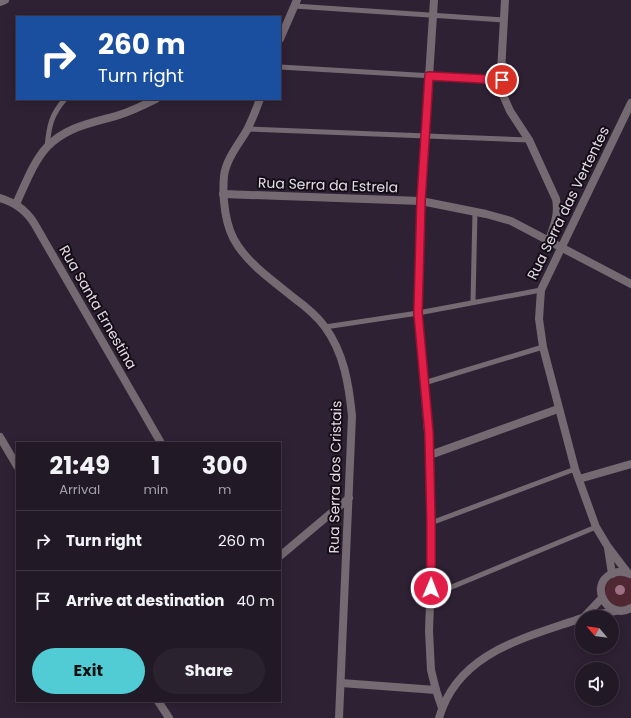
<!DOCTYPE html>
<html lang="en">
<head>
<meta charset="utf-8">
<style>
  :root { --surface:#221927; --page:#2a222f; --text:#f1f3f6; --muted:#a2a0a7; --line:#3f3844; --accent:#51ccd4 }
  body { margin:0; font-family:Poppins,sans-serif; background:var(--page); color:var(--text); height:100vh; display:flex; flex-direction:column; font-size:15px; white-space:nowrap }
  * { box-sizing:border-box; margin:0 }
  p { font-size:13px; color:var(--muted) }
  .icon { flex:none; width:22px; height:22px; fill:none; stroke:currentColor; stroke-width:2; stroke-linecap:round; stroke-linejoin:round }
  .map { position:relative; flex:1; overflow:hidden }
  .sheet { position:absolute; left:16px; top:442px; width:265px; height:260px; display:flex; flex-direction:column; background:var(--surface); border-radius:0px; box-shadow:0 2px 10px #0003,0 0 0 1px var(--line) }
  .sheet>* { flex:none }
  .hud { position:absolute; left:16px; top:16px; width:265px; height:84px; border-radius:0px; box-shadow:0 2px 10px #0003,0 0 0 1px var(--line); background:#1a4fa0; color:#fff; overflow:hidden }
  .needle { width:26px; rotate:299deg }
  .buttons { position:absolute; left:575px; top:610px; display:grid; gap:8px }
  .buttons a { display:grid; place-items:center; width:44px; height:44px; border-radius:50%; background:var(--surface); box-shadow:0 2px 10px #0003,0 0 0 1px var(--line); font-size:20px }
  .pin { position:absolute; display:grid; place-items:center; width:34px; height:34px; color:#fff; margin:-17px; border:2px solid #fff; border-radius:50%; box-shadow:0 1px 4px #0007 }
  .me { position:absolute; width:44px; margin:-22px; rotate:1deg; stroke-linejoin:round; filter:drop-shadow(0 0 3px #0008) }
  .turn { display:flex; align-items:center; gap:14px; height:84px; padding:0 16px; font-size:18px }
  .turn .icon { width:52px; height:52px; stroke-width:2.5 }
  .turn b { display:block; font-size:28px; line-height:34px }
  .eta { display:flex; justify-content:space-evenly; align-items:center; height:68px; text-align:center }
  .eta b { font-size:24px; font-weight:700; line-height:28px }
  .action { display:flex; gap:8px; margin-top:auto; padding:8px 16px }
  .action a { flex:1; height:46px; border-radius:24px; background:var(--accent); color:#111; font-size:16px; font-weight:700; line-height:46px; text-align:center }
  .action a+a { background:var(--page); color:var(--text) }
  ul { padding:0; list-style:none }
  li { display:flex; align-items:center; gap:12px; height:60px; padding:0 16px; border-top:1px solid var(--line) }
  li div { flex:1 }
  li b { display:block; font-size:15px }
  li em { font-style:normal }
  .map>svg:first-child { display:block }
</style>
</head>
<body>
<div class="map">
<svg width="631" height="718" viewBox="0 0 631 718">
  <rect width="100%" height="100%" fill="#2e2134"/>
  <path fill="#502834" d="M621 574 631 578V605L626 608H615L604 597C605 582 607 579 621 574Z"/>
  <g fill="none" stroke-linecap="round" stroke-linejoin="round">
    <g stroke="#756a71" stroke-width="5">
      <polyline points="294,6 504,20"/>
      <polyline points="280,67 502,80"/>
      <polyline points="247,129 529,140"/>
      <path d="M47 147C49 126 51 115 65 99"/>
      <polyline points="473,302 475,212"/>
      <polyline points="325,327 418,313 541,290"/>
      <polyline points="424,383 543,347"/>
      <polyline points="431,523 575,469"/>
      <polyline points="430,596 596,527"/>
    </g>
    <g stroke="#756a71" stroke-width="8">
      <polyline points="434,0 421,201 418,313 430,455 431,579 429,631 431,670 436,690 442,708"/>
      <path d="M505 0 501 72 503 95 510 111 529 140 556 199C559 214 554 226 549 240"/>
      <polyline points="0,2 5,0"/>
      <polyline points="223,194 421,201 486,214 511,221 631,284"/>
      <path d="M0 198C15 203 25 209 34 223L161 443"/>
      <path d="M16 204C25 185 33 162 47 147 67 126 93 123 119 115 132 111 144 105 156 99"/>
      <polyline points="0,437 17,466"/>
      <polyline points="430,455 558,409"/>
      <polyline points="579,479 631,464"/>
      <polyline points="608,548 612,574"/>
      <polyline points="280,556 349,498"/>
      <polyline points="627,572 608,547 596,527 575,469 543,347 539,319 541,290 631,103"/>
      <path d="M630 574C623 571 617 571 611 574 588 586 608 621 631 608"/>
      <polyline points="584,617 602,598"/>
      <polyline points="585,617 615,611"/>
      <polyline points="341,683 436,690"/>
      <polyline points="158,701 169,718"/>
      <path d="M439 718C458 652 525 638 582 618"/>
    </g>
    <g stroke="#756a71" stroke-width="8">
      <polyline points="280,39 297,0"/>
      <path d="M260 99C256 110 252 120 247 130 239 144 226 159 224 176 222 198 225 228 238 246 252 267 275 282 294 298 305 306 317 316 325 327 344 353 349 385 352 416L339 718"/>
    </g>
  </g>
  <circle fill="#9e6f82" cx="620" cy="590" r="5"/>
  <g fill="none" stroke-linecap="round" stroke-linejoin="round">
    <g stroke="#92132f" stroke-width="10">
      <polyline id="route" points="431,588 431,523 429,433 418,313 421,201 429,76 502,80"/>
    </g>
    <use href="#route" stroke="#e11d48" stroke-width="7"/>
  </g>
  <g text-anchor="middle" stroke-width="4" stroke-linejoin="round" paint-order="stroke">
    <g font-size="14" fill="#e2dae6" stroke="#130d16">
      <text transform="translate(328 185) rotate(2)" y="5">Rua Serra da Estrela</text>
      <text transform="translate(568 203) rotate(-64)" y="5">Rua Serra das Vertentes</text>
      <text transform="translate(98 307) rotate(60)" y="5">Rua Santa Ernestina</text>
      <text transform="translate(335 477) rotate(-89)" y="5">Rua Serra dos Cristais</text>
    </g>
  </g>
</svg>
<div class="buttons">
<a><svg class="needle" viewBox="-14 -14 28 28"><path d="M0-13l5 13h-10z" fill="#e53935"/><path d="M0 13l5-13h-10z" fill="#a2a0a7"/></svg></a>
<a><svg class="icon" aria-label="sound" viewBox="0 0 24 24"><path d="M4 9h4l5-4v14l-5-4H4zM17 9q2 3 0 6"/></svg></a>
</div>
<div class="pin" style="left:502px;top:80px;background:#d93025"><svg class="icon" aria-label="arrive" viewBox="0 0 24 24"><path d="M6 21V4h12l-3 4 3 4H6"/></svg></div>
<svg class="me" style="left:431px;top:588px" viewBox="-20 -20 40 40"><circle r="17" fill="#e11d48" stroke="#fff" stroke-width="3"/><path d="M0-11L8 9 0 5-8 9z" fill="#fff"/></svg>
<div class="hud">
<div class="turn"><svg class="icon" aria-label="right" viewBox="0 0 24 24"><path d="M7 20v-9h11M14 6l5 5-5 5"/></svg><div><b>260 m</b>Turn right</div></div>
</div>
<section class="sheet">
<div class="eta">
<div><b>21:49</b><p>Arrival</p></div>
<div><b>1</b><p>min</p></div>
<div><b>300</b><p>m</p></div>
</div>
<ul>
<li><svg class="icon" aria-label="right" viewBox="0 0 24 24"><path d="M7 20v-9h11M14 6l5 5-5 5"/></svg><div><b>Turn right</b></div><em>260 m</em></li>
<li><svg class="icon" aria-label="arrive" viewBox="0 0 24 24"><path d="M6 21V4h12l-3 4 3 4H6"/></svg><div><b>Arrive at destination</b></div><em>40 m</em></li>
</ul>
<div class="action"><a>Exit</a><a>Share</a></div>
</section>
</div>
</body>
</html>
